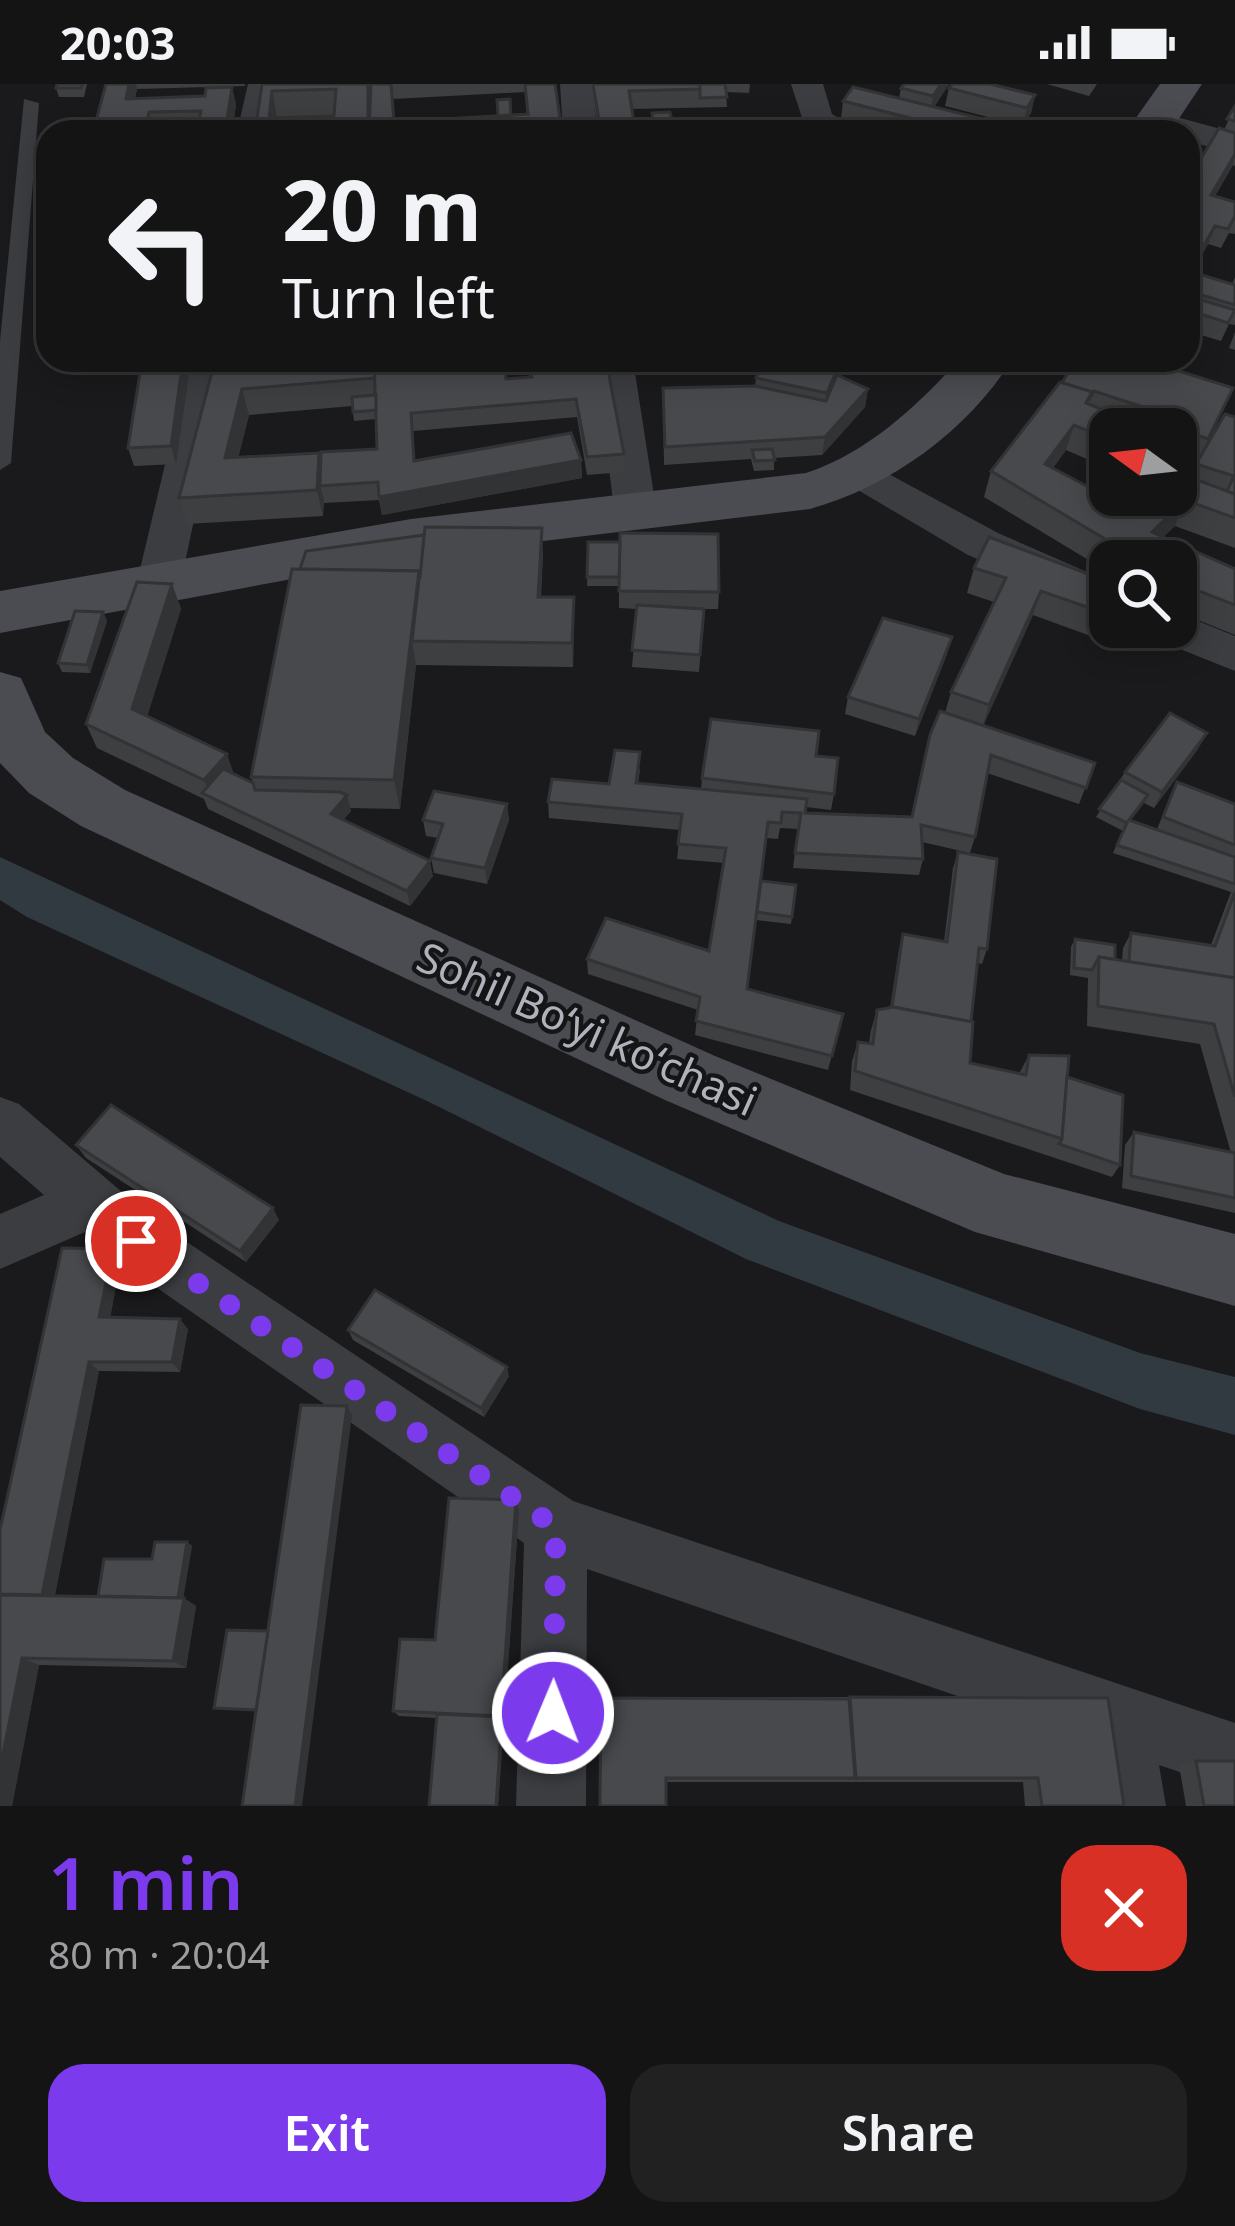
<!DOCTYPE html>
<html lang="en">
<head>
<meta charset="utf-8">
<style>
  :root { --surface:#141415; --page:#212122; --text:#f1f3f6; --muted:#9d9ea0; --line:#333334; --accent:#7c3aed }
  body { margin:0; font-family:"Noto Sans",sans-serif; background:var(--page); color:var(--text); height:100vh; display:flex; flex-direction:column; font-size:45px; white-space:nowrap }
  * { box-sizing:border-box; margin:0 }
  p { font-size:39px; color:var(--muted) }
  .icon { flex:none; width:66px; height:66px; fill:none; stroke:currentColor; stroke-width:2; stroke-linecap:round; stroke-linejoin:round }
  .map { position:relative; height:1722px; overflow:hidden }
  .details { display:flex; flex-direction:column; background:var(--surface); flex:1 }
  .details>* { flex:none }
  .guide { position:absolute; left:36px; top:36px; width:1164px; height:252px; border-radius:36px; box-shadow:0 6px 30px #0003,0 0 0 3px var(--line); background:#141415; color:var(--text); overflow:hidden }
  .needle { width:78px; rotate:285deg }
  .buttons { position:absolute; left:1089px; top:324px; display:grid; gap:24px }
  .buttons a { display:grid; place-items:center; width:108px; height:108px; border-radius:24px; background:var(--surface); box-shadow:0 6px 30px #0003,0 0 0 3px var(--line); font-size:60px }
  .pin { position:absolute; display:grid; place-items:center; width:102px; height:102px; color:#fff; margin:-51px; border:6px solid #fff; border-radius:50%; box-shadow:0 3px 12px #0007 }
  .me { position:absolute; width:132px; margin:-66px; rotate:1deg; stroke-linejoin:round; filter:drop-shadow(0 0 9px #0008) }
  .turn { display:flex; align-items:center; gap:42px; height:252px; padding:0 48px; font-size:54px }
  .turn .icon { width:156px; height:156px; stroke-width:2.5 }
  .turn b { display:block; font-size:84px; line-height:102px }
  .round { display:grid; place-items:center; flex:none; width:126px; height:126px; border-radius:36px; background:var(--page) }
  .summary { display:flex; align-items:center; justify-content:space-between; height:204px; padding:0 48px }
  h1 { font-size:72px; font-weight:600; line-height:90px; color:var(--accent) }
  .button { display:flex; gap:24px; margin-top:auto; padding:24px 48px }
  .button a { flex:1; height:138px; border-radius:36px; background:var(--accent); color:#fff; font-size:48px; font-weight:600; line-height:138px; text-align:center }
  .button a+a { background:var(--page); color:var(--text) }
  .status { display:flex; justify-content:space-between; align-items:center; height:84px; padding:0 60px; background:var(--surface); direction:ltr }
  .status svg { height:33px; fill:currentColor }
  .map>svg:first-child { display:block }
</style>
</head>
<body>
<div class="status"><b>20:03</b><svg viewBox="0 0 49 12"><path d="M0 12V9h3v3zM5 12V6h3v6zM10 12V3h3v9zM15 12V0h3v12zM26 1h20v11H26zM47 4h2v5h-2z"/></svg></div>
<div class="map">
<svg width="1235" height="1722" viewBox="0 0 1235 1722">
  <rect width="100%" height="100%" fill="#1a1a1c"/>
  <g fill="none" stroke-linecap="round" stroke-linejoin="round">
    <polygon fill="#313a40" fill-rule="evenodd" points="0,773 779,1137 1140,1269 1235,1293 1235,1351 1140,1325 746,1175 427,1017 27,833 0,816"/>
    <polygon fill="#3b3d41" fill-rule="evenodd" points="24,15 39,19 11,379 0,386 0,257"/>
    <g fill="#3b3d41" fill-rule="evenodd">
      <polygon points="248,0 280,0 271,48 237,48"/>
      <polygon points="560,0 592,0 597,48 563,48"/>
      <polygon points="791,0 823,0 832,30 860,48 805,43"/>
      <polygon points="1155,27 1235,49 1235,70 1188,57 1188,48 1143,44 1138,37"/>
      <polygon points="190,276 228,276 180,502 173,513 158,518 143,513 136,502"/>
      <polygon points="595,276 633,276 656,424 650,434 635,439 620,434 614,424"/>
      <polygon points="861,375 998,449 1110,498 1110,532 968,471 846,399 840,389 846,379"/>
      <polygon points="1176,528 1235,552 1235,587 1155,555 1149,543 1176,543"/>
      <polygon points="0,1013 19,1020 157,1138 573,1417 1235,1639 1235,1707 1159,1681 1166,1722 1096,1722 1086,1656 587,1485 586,1722 516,1722 524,1459 117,1176 85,1148 0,1185 0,1130 44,1111 0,1073"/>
    </g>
    <g fill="#4a4c51" fill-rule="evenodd">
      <polygon points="1160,0 1202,0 1170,48 1126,48"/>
      <path d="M959 276H1012C966 348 891 402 810 425L411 473 0 549V507L411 435 806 389C867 369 916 323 959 276Z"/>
      <polygon points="0,588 21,594 45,648 73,674 125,706 715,972 1004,1090 1235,1150 1235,1222 975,1148 665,1016 81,742 29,709 0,679"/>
    </g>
  </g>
  <g fill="#3d3f41" fill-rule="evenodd">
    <polygon points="87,0 84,13 59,13 56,4"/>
    <polygon points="106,0 245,0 245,2 137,5 135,14 205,12 232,3 236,21 232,48 196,48 197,46 93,48"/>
    <path d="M262 0H555L562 48H255ZM525 8 527 30 395 38 393 15Z"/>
    <polygon points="591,0 750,0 749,9 726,8 727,23 632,25 634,38 652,37 652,29 670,28 674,48 598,48"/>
    <polygon points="949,0 934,23 1031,48 890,48 841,35 843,17 899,14 901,4"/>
    <polygon points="1047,0 1097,0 1089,12"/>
    <polygon points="949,4 1035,11 1031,29 1023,42 945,22"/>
    <polygon points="1235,22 1235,82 1233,81 1215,112 1235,118 1235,150 1229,149 1221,164 1208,160 1188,196 1188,97 1224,46"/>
    <polygon points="1235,193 1235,241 1229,240 1221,257 1188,247 1188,212 1190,212 1192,208 1232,200"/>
    <polygon points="1235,248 1235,266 1229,264"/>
    <polygon points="142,276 191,276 176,380 134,382 128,364"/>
    <path d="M215 276H262V280L506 295 529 294 528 276H606L624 370V388L587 391 577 333 413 347 415 377 581 376 582 394 382 431 379 416 324 419V417L323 432 187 440 179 414ZM352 322 354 337 376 335 377 365 238 373 249 331Z"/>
    <polygon points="764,276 848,276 841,293 868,305 865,323 822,371 774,374 774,386 754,387 751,375 664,381 663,304 755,302 756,294"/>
    <path d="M1062 299 1233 304 1206 364 1235 333V464L1175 442 1163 453 1235 485V551L1176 527V477H1110V489L984 413 991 387ZM1110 345H1176V411L1100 409 1053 384 1066 366 1110 385ZM1186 368 1200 373 1190 394 1177 389Z"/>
    <polygon points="588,458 719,508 718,525 702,525 704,525 699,588 632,583 637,525 619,524 619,502 587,502"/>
    <polygon points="543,469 541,513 574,538 573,583 416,581 400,725 350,724 351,727 343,736 433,792 410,822 208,725 204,715 97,664 86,640 172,500 181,525 147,632 234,690 253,699 251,693 292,485"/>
    <polygon points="974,484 1110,498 1110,543 1130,543 1121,563 1033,531 983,641 1095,679 1079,720 987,689 975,753 970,769 922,758 923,775 919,791 793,784 798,745 780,744 778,755 766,754 761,797 792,833 791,840 756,836 747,905 843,930 828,986 695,951 698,926 588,890 587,875 709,867 724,779 677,775 680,746 549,734 548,718 609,700 640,685 638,700 701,705 702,694 816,672 834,710 831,726 806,723 805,729 911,733 930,651 945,629 951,608 994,518 967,509"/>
    <polygon points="103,528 107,537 90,589 62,588 58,579"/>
    <polygon points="947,570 915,652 845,630 848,613"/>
    <polygon points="1198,665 1154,724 1144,719 1131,736 1157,745 1177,698 1235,720 1235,1129 1122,1104 1125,1061 1134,1048 1231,1069 1200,960 1087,942 1088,894 1070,891 1071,863 1075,855 1115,876 1122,877 1123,864 1131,849 1211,861 1231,808 1113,769 1123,747 1096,733 1125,688"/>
    <polygon points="507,720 509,736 487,800 434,789 431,774 438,754 426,752 423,736"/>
    <polygon points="958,768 987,865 982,880 978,879 971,938 970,979 1019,990 1029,971 1067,993 1120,1081 1112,1093 850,1006 852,977 858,958 869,959 871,946 877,926 890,924 899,865 903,850 944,858 953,784"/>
    <polygon points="76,1061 279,1136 246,1178 86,1074"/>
    <polygon points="121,1176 110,1234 188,1245 180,1288 99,1287 55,1511 98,1512 152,1475 187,1458 192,1462 183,1514 196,1522 186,1584 39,1581 12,1722 0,1446"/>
    <polygon points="348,1246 509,1292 484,1333 353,1256"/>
    <polygon points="519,1427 498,1722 428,1722 436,1634 399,1632 393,1627 435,1556"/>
    <polygon points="850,1613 1124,1722 1025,1722 1023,1698 666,1698 601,1614"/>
    <polygon points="1196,1677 1235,1722 1186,1722 1179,1681"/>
  </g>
  <g fill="#323335">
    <polygon points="129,0 136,0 137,5 131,33 126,15"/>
    <polygon points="941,0 949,0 930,30 933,12"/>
    <polygon points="232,3 236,21 232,48 225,48"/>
    <polygon points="272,7 277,33 269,34"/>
    <polygon points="1035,11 1031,29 1023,42 1027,24"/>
    <polygon points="149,28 153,48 144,48"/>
    <polygon points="1235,70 1233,81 1205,129 1211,111"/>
    <polygon points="1215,142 1208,160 1188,196 1188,189"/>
    <polygon points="183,276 191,276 176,380 171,362"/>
    <polygon points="841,276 848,276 823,335 827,309"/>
    <polygon points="242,305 249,331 232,399 225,374"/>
    <polygon points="868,305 865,323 822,371 825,353"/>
    <polygon points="1074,341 1066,366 1037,406 1045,380"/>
    <polygon points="1189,361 1179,387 1176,390 1176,378"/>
    <polygon points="319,369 325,394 320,402 324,416 323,432 317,406"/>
    <polygon points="581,376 582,394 382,431 379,413"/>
    <polygon points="1185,416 1175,442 1142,473 1152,448"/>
    <polygon points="542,444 543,469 539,537 538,513"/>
    <polygon points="419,487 412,557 416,581 400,725 394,696"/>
    <polygon points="172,500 181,525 142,649 132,625"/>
    <polygon points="1041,507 1033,531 982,645 989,621"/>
    <polygon points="574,513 574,538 573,583 572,559"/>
    <polygon points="103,528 107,537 90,589 87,581"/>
    <polygon points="952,553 947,570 915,652 919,635"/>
    <polygon points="1207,649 1198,665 1154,724 1162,708"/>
    <polygon points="227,670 235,693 211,713 204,696"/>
    <polygon points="347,711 351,727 335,746 331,730"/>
    <polygon points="507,720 509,736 487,800 485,784"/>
    <polygon points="430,777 433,792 410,822 407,807"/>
    <polygon points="273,1124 279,1136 246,1178 240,1167"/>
    <polygon points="113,1165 121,1176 108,1244 99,1233"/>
    <polygon points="180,1235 188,1245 180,1288 172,1278"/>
    <polygon points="89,1278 99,1287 53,1519 42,1514"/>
    <polygon points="507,1283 509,1292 484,1333 481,1324"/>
    <polygon points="347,1322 352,1331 302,1722 295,1722"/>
    <polygon points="516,1416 519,1427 498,1722 496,1722"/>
    <polygon points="187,1458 192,1462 182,1522 177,1519"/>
    <polygon points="184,1514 196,1522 186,1584 173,1577"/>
    <polygon points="22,1574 39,1581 12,1722 0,1722 0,1685"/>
  </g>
  <g fill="#47494c" stroke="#323335" stroke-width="3" fill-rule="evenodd">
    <polygon points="57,0 82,0 81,4 56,4"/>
    <polygon points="106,0 129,0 126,15 205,12 206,4 232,3 225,48 196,48 201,27 149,28 144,48 93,48"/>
    <path d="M262 0H368V45L255 48ZM336 5 334 32 269 34 272 7Z"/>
    <polygon points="371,0 391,0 394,38 528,30 525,0 555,0 562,48 525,48 524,44 438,48 369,48"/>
    <polygon points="593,0 700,0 701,5 629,7 634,38 662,36 664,48 601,48"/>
    <polygon points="700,0 725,0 727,13 700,14"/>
    <polygon points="904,0 941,0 933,12 901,4"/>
    <polygon points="952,0 990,0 1035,11 1027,24 949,4"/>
    <polygon points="853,3 1032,47 965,48 843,17"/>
    <polygon points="510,15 511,31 498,32 497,16"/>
    <polygon points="1235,22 1235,37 1227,35"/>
    <polygon points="670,28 674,46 664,46 662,36 653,37 652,29"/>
    <polygon points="822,39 820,48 736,48 735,45"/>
    <polygon points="1219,44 1235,49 1235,70 1211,111 1235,118 1235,132 1228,145 1215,142 1188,189 1188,97"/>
    <polygon points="1202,191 1235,201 1235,221 1192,208"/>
    <polygon points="1188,212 1235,226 1228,239 1188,226"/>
    <polygon points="142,276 183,276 171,362 128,364"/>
    <polygon points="215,276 252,276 251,281 313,276 374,276 375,294 242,305 225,374 319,369 317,406 179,414"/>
    <polygon points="374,276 504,276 506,295 532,293 528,276 606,276 624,370 587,373 576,315 411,329 414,377 571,349 581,376 379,413 378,398 320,402 321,368 377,365"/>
    <polygon points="764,276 841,276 827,309 756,294"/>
    <polygon points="1075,276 1144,276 1233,304 1208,355 1179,345 1183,336 1094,307 1089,316 1092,308 1062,299"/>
    <polygon points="837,291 868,305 825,353 665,363 663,304 755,302 826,317"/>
    <polygon points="1060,298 1092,308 1086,319 1150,345 1110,345 1110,356 1074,341 1045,380 1100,409 1110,401 1110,411 1176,411 1176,388 1235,410 1235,434 1185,416 1152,448 1235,485 1235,521 1176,498 1176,477 1142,477 991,387"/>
    <polygon points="376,311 376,326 353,328 352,313"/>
    <polygon points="1225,330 1235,333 1235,410 1227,407 1234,392 1196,380"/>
    <polygon points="1176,356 1189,361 1176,378"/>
    <polygon points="772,365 775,376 755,377 752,366"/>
    <polygon points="425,443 542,444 538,513 574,513 572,559 412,557"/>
    <polygon points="620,449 718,450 719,508 619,507"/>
    <polygon points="424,451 420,494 419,487 300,485 306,467"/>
    <polygon points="989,453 1110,498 1110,531 1041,507 989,621 951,608 1006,494 974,484"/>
    <polygon points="588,458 620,458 619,493 587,493"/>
    <polygon points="292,485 419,487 394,696 251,693"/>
    <polygon points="137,498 172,500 132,625 227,670 204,696 86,640"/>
    <polygon points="637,521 704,525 700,571 632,566"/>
    <polygon points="75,527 103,528 87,581 58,579"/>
    <polygon points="883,534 952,553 919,635 848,613"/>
    <polygon points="940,627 1095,679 1086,704 991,671 975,753 921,741 923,775 795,769 801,729 782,728 781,739 768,738 747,905 843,930 832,972 696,937 700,913 587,875 606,834 709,867 726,764 678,760 682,730 548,718 552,695 609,700 615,666 640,668 636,699 807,715 805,729 912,733 930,651"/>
    <polygon points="1170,629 1207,649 1162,708 1125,688"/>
    <polygon points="711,635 819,647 816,672 838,674 834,710 702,694"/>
    <polygon points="223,685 253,699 255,706 340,708 347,711 331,730 430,777 407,807 202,709"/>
    <polygon points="1121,696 1148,711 1129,736 1235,773 1235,800 1117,761 1127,739 1099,725"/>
    <polygon points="1177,698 1235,720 1235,761 1163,733"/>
    <polygon points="434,707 507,720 485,784 431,774 443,740 423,736"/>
    <polygon points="958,768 997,775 987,865 979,864 971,938 892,923 903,850 947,858"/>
    <polygon points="761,797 796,801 792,833 757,828"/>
    <polygon points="1235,808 1235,894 1129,878 1131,849 1215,862"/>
    <polygon points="1075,855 1115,861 1115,876 1099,873 1092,886 1074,884"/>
    <polygon points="1099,873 1235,894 1235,1013 1214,940 1098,922"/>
    <polygon points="893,923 973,938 970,979 1026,991 1029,971 1069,972 1062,1055 855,987 858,958 873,960 877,926"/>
    <polygon points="1067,993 1123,1011 1120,1081 1059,1060 1062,1055"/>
    <polygon points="111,1021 273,1124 240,1167 76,1061"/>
    <polygon points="1134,1048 1235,1069 1235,1114 1131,1092"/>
    <polygon points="62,1164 113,1165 99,1233 180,1235 172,1278 89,1278 42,1511 0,1510 0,1446"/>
    <polygon points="375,1206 507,1283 481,1324 348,1246"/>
    <polygon points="301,1321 347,1322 295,1722 242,1722"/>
    <polygon points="449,1414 516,1416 501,1632 393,1627 400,1555 435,1556"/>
    <polygon points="155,1458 187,1458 178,1514 98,1512 104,1475 152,1475"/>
    <polygon points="0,1511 184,1514 173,1577 22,1574 0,1685"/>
    <polygon points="227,1546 268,1547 256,1626 214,1624"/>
    <polygon points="850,1613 1108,1614 1124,1722 1042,1722 1038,1694 856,1694"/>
    <polygon points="601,1614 849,1615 855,1694 666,1694 666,1722 600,1722"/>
    <polygon points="437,1630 502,1633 496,1722 429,1722"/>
    <polygon points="1196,1677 1235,1677 1235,1722 1204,1722"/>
  </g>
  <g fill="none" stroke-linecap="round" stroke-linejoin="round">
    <polyline stroke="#7c3aed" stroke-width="21" stroke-dasharray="0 37.8" points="136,1157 556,1443 553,1629"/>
  </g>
  <g text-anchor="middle" stroke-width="9" stroke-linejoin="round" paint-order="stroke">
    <g font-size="42" fill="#aeb3bb" stroke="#151517">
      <text transform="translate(587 945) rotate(24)" y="15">Sohil Boʻyi koʻchasi</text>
    </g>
  </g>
</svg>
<div class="buttons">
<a><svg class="needle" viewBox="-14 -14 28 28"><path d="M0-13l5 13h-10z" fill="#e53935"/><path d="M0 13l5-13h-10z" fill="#9d9ea0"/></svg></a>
<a><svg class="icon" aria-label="search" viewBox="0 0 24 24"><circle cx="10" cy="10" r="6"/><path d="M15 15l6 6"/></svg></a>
</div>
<div class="pin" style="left:136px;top:1157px;background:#d93025"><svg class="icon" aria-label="arrive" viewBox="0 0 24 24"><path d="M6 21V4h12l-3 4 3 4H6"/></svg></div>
<svg class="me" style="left:553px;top:1629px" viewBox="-20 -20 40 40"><circle r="17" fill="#7c3aed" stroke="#fff" stroke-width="3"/><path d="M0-11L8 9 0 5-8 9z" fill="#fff"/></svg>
<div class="guide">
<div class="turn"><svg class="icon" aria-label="left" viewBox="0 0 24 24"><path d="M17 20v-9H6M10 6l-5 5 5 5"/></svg><div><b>20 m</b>Turn left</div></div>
</div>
</div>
<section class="details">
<div class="summary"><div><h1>1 min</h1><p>80 m · 20:04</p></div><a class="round" style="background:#d93025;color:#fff"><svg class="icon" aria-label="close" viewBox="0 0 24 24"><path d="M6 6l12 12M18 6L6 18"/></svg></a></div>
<div class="button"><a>Exit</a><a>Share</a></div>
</section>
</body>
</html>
